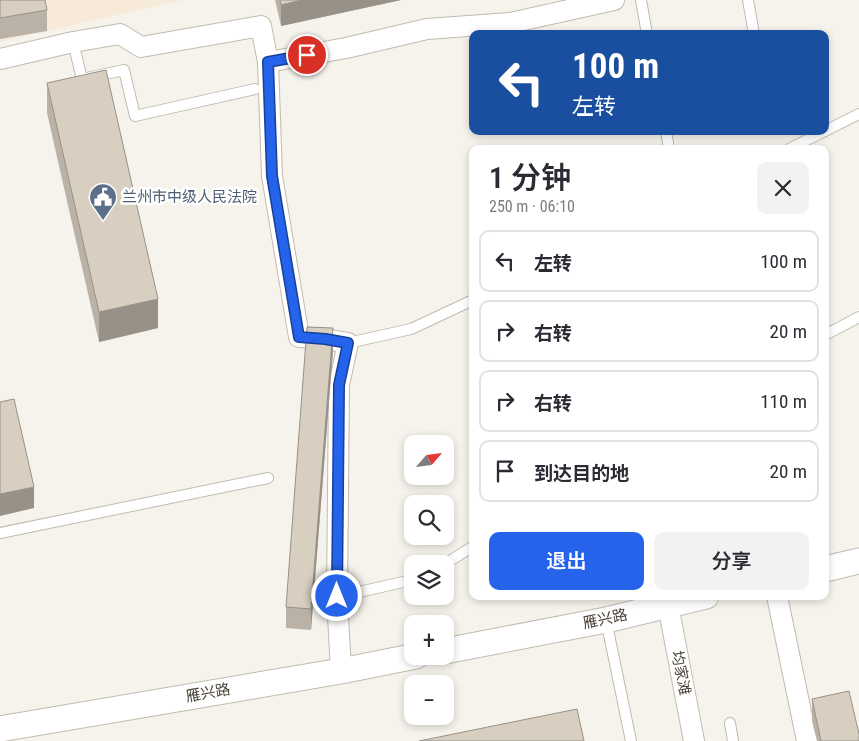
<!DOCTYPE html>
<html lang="zh">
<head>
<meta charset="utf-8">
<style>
  :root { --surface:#fff; --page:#f2f2f3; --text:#2b2b33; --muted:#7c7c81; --line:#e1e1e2; --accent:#2563eb }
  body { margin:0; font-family:"Roboto Condensed","Noto Sans SC",sans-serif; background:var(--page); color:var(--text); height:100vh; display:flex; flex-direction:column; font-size:19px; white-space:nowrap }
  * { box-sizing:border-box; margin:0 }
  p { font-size:16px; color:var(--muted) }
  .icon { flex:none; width:28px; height:28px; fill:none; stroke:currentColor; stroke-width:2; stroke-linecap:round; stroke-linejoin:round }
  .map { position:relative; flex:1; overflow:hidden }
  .panel { position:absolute; left:469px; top:145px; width:360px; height:455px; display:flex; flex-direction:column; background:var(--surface); border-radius:10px; box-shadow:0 2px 8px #0003 }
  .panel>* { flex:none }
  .guide { position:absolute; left:469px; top:30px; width:360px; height:105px; border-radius:10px; box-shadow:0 2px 8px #0003; background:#1a4fa0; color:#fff; overflow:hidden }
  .needle { width:32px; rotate:62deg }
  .tools { position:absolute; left:404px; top:435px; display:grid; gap:10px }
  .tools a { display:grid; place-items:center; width:50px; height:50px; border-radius:10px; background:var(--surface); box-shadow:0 2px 8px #0003; font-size:25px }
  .pin { position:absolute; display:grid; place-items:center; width:42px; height:42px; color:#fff; margin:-21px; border:2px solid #fff; border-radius:50%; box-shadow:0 1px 5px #0007 }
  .me { position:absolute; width:55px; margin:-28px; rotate:0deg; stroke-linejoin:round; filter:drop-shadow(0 0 4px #0008) }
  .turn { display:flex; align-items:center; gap:18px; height:105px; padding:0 20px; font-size:22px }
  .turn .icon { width:65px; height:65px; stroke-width:2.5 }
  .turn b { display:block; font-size:35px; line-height:42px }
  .round { display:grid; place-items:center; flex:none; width:52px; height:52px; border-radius:10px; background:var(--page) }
  .head { display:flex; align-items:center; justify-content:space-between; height:85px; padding:0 20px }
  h1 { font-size:30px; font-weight:600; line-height:38px }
  .primary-button { display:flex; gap:10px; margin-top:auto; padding:10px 20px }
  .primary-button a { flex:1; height:58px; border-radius:10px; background:var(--accent); color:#fff; font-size:20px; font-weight:600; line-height:58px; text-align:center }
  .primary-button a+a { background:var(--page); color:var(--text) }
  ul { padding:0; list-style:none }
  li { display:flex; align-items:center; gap:15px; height:62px; margin:0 10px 8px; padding:0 10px; border:2px solid var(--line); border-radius:10px }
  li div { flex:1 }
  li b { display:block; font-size:19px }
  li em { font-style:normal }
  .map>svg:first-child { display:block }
</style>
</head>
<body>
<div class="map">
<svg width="859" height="741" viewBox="0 0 859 741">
  <rect width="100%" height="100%" fill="#f6f3ec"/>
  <polygon fill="#f7ead8" points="0,0 183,0 0,42"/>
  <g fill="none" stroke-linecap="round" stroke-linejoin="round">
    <g stroke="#c2bbae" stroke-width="12">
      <g id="service">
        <polyline points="641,0 647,34"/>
        <polyline points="748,0 754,34"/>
        <polyline points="73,42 82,79 124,70 135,116 255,89"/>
        <polyline points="666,131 669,149"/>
        <polyline points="825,131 859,114"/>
        <polyline points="789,149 825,131"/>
        <polyline points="825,335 859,317"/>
        <polyline points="348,343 411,329 471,301 472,303"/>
        <polyline points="0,533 268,478"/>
        <polyline points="445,564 472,547"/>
        <polyline points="337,597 412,580"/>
        <polyline points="606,620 631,741"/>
        <polyline points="730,723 733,741"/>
      </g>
    </g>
    <g stroke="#c2bbae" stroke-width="22">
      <g id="minor">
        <polyline points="0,59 73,42 120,34 141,47 261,26 268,62 272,176 299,337 325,339 348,343 339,385 337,597 341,671"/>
        <polyline points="268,62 346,48 427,29 510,23 614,0"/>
        <polyline points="777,596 807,741"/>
        <polyline points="668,605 694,741"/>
      </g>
    </g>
    <g stroke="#c2bbae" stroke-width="27">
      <g id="tertiary">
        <polyline points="825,569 859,561"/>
        <polyline points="445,651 606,620 706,596"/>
        <polyline points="0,729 341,671 416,656"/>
      </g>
    </g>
    <use href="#service" stroke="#fff" stroke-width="10"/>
    <use href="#minor" stroke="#fff" stroke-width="20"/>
    <use href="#tertiary" stroke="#fff" stroke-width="25"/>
  </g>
  <g fill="#bab2a6">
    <polygon points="0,0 47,10 47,31 0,39"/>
    <polygon points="275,0 401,0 281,26"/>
    <polygon points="47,83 158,328 99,342 47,113"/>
    <polygon points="333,350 311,630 286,628 286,607"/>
    <polygon points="812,699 859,741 817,741 812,721"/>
  </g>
  <g fill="#979187">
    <polygon points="302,0 401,0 281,26 281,5"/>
    <polygon points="158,299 158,328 99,342 99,312"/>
    <polygon points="333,328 333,350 311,630 311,609"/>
    <polygon points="34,487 34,508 0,516 0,494"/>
  </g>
  <g fill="#d8cfc1" stroke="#979187">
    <polygon points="0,0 45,0 47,10 0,18"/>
    <polygon points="280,0 302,0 281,5"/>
    <polygon points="106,70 158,299 99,312 47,83"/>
    <polygon points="307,327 333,328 311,609 286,607"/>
    <polygon points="14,399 34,487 0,494 0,402"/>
    <polygon points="849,691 859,734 859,741 821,741 812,699"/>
    <polygon points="577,709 584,741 419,741"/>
  </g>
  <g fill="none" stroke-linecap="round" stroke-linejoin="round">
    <g stroke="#184099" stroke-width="12">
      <polyline id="route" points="307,55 268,62 272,176 299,337 325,339 348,343 339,385 337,596"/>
    </g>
    <use href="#route" stroke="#2563eb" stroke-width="9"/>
  </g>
  <defs>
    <g id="civic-pin" transform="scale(1.4375)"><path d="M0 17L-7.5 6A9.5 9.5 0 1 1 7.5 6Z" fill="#5c6f8a" stroke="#fff"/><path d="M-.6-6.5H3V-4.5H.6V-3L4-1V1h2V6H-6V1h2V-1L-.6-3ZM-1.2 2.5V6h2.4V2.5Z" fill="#fff"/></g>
  </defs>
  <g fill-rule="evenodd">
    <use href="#civic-pin" x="103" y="197"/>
  </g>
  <g text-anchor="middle" stroke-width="5" stroke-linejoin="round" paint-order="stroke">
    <g font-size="15" fill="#4e5e75" stroke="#fff" text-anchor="start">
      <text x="122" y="202">兰州市中级人民法院</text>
    </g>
    <g font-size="15" fill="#4b4439" stroke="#fff">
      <text transform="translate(605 619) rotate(-12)" y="5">雁兴路</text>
      <text transform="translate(681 673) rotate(79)" y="5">均家滩</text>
      <text transform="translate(208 693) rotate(-10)" y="5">雁兴路</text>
    </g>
  </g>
</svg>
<div class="tools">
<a><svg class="needle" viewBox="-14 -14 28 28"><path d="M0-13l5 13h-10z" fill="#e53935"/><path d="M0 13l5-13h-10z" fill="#7c7c81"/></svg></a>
<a><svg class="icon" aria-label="search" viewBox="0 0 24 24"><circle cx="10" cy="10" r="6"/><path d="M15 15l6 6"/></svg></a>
<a><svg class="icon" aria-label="layers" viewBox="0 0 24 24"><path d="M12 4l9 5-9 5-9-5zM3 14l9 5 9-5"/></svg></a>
<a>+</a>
<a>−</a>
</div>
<div class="pin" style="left:307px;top:55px;background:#d93025"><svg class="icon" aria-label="arrive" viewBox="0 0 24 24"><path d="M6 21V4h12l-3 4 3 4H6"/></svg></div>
<svg class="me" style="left:337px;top:596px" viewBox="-20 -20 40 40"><circle r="17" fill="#2563eb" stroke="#fff" stroke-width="3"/><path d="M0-11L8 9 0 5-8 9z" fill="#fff"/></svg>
<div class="guide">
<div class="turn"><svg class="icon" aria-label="left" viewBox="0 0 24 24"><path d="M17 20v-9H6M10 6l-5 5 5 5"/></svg><div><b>100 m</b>左转</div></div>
</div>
<section class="panel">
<div class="head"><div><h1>1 分钟</h1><p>250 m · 06:10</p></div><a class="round"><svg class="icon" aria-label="close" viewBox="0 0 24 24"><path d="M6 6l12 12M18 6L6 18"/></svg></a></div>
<ul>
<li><svg class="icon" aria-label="left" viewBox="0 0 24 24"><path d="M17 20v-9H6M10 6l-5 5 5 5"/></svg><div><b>左转</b></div><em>100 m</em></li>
<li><svg class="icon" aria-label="right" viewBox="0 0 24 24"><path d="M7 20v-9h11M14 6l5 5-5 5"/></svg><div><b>右转</b></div><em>20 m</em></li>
<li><svg class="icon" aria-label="right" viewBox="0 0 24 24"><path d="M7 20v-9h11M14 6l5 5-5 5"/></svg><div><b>右转</b></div><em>110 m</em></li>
<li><svg class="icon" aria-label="arrive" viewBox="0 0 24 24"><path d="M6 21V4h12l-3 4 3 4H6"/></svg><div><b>到达目的地</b></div><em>20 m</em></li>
</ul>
<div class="primary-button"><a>退出</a><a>分享</a></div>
</section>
</div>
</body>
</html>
